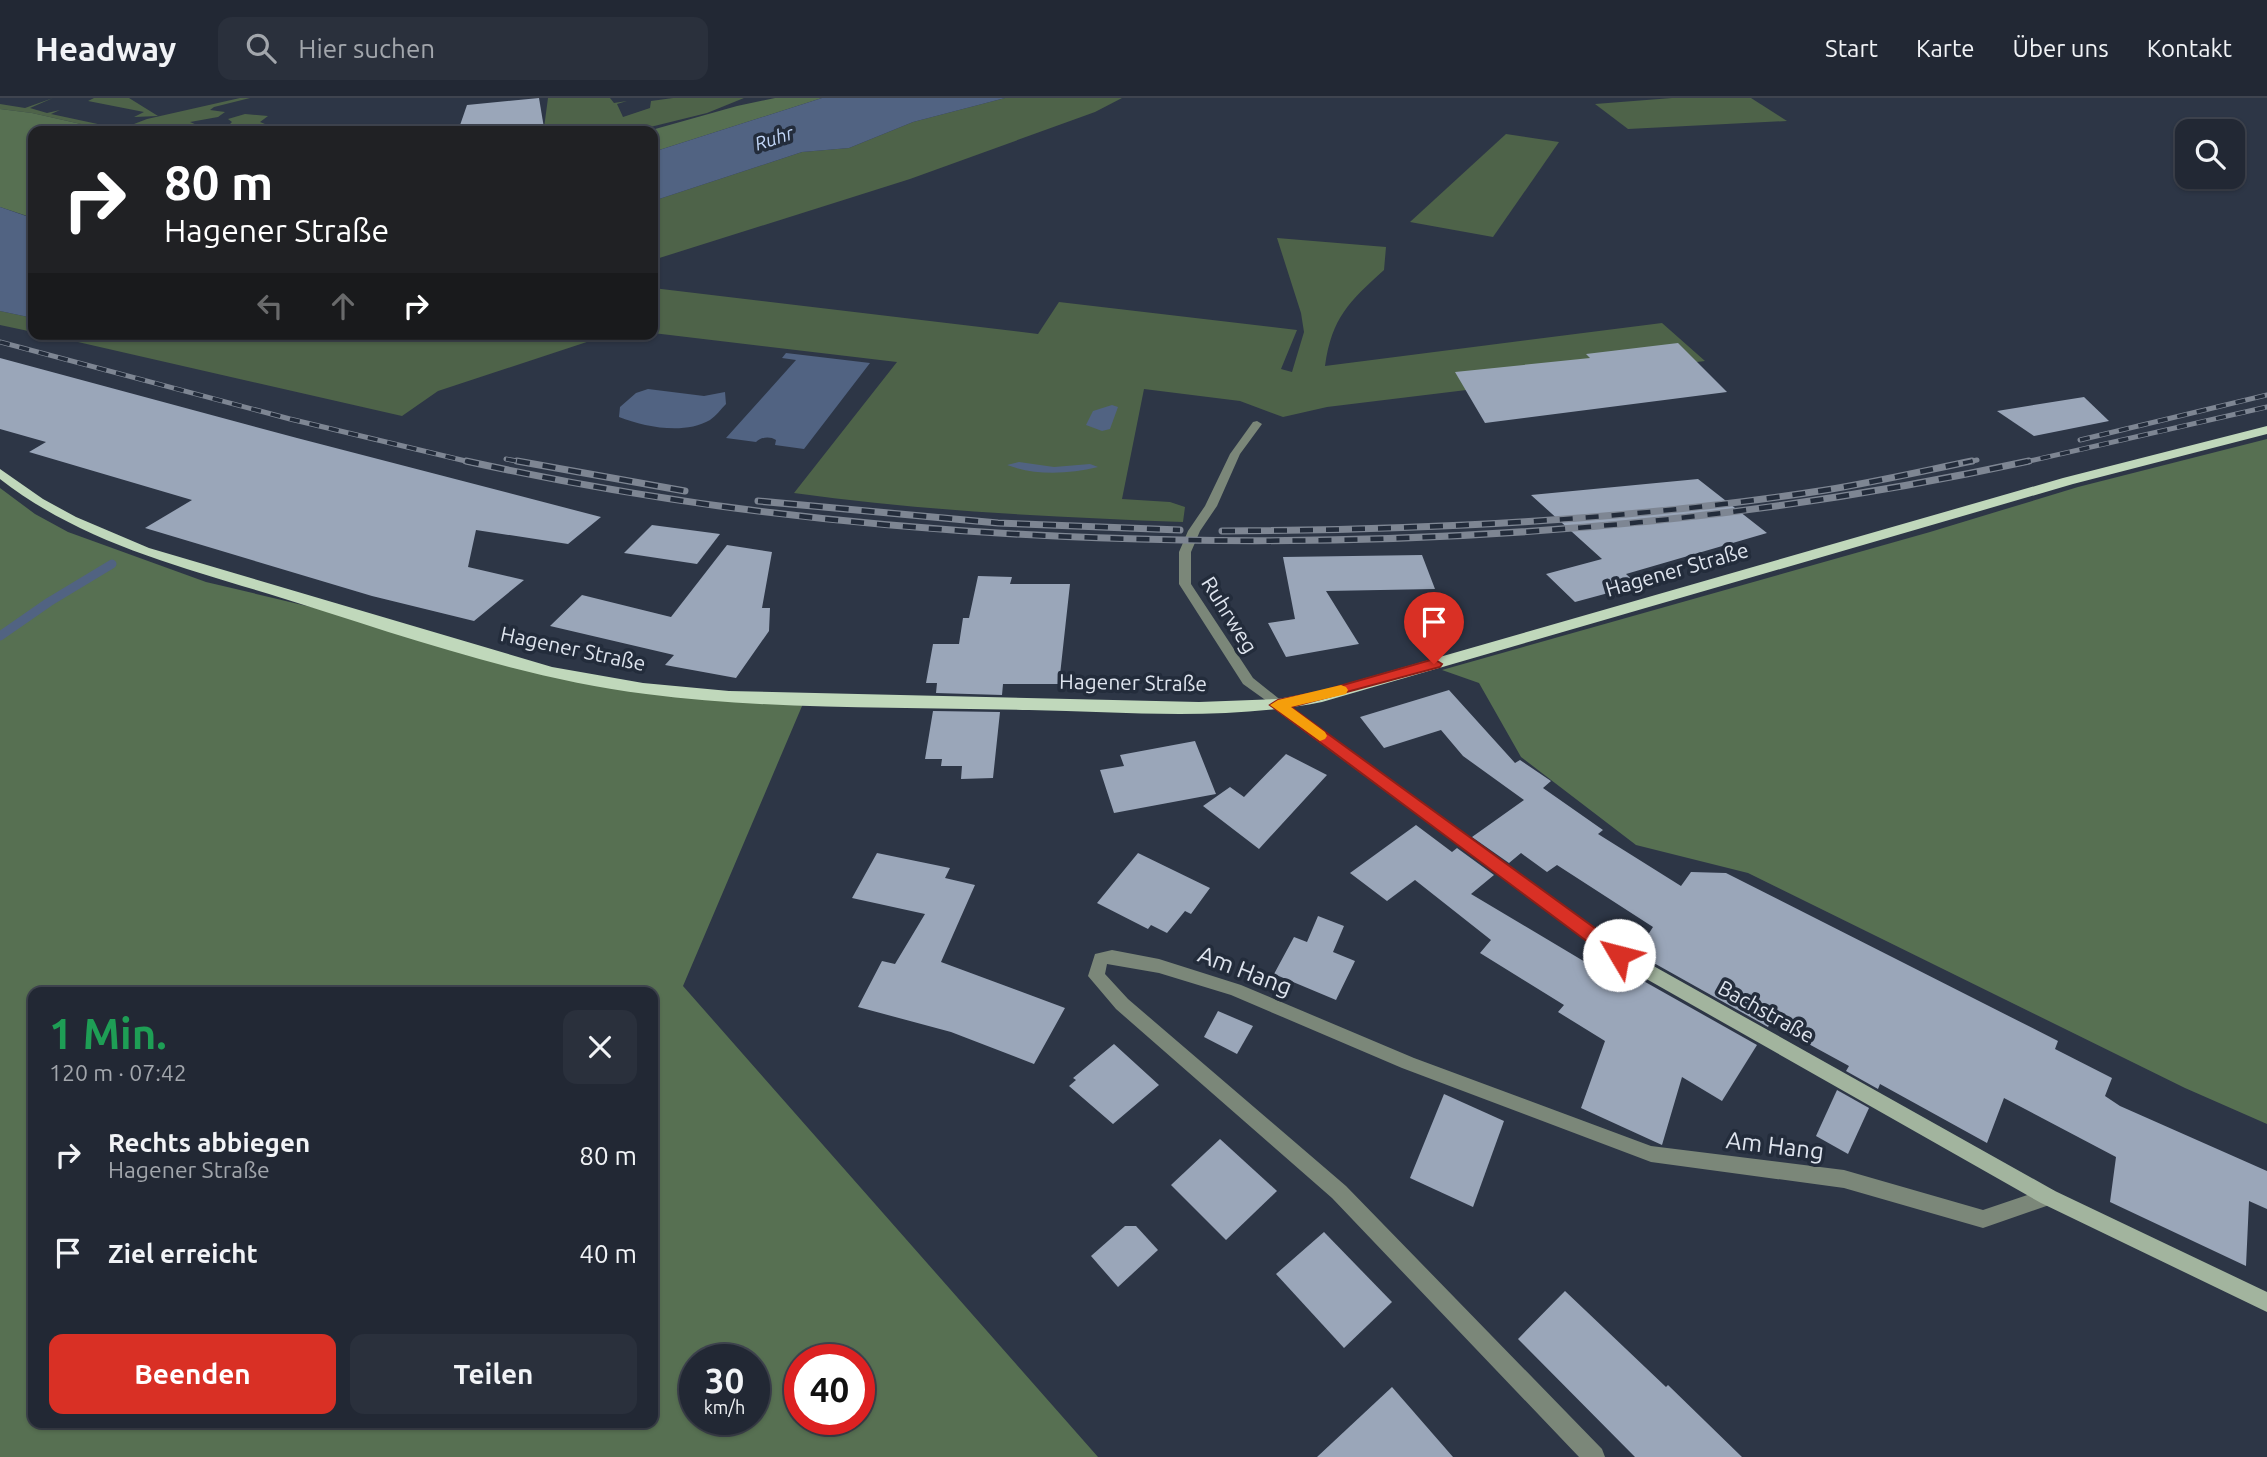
<!DOCTYPE html>
<html lang="de">
<head>
<meta charset="utf-8">
<style>
  :root { --surface:#222834; --page:#2a303c; --text:#f1f3f6; --muted:#a2a6ac; --line:#3f444f; --accent:#d93025 }
  body { margin:0; font-family:Ubuntu,sans-serif; background:var(--page); color:var(--text); height:100vh; display:flex; flex-direction:column; font-size:26px; white-space:nowrap }
  * { box-sizing:border-box; margin:0 }
  p { font-size:23px; color:var(--muted) }
  .icon { flex:none; width:38px; height:38px; fill:none; stroke:currentColor; stroke-width:2; stroke-linecap:round; stroke-linejoin:round }
  .map { position:relative; flex:1; overflow:hidden }
  .panel { position:absolute; left:28px; top:889px; width:630px; height:441px; display:flex; flex-direction:column; background:var(--surface); border-radius:14px; box-shadow:0 2px 5px #0004,0 0 0 2px var(--line) }
  .panel>* { flex:none }
  .banner { position:absolute; left:28px; top:28px; width:630px; height:214px; border-radius:14px; box-shadow:0 2px 5px #0004,0 0 0 2px var(--line); background:#202124; color:#fff; overflow:hidden }
  .buttons { position:absolute; left:2175px; top:21px; display:grid; gap:14px }
  .buttons a { display:grid; place-items:center; width:70px; height:70px; border-radius:14px; background:var(--surface); box-shadow:0 2px 5px #0004,0 0 0 2px var(--line); font-size:35px }
  .speed { position:absolute; left:679px; top:1246px; display:flex; gap:14px; font-size:35px; font-weight:700; text-align:center }
  .speed>* { display:grid; place-content:center; width:91px; height:91px; border-radius:50%; background:var(--surface); box-shadow:0 2px 5px #0004,0 0 0 2px var(--line); line-height:1 }
  .speed small { font-size:18px; font-weight:400 }
  .speed .limit { border:10px solid #d22; background:#fff; color:#111 }
  .pin { position:absolute; display:grid; place-items:center; width:60px; height:60px; color:#fff; margin:-72px -30px; border-radius:50% 50% 50% 0; rotate:-45deg; box-shadow:0 0 7px #0007 }
  .pin .icon { rotate:45deg }
  .me { position:absolute; width:77px; margin:-38px; rotate:307deg; stroke-linejoin:round; filter:drop-shadow(0 0 5px #0008) }
  .turn { display:flex; align-items:center; gap:24px; height:147px; padding:0 21px; font-size:32px }
  .turn .icon { width:91px; height:91px; stroke-width:2.5 }
  .turn b { display:block; font-size:49px; line-height:60px }
  .lanes { display:flex; align-items:center; height:66px; padding:0 21px; background:#0003; justify-content:center; gap:35px; direction:ltr }
  .lanes .off { opacity:.35 }
  .round { display:grid; place-items:center; flex:none; width:74px; height:74px; border-radius:14px; background:var(--page) }
  .headline { display:flex; align-items:center; justify-content:space-between; height:119px; padding:0 21px }
  h1 { font-size:42px; font-weight:600; line-height:52px; color:#1e9e55 }
  .action { display:flex; gap:14px; margin-top:auto; padding:14px 21px }
  .action a { flex:1; height:80px; border-radius:14px; background:var(--accent); color:#fff; font-size:28px; font-weight:600; line-height:80px; text-align:center }
  .action a+a { background:var(--page); color:var(--text) }
  ul { padding:0; list-style:none }
  li { display:flex; align-items:center; gap:21px; height:98px; padding:0 21px }
  li div { flex:1 }
  li b { display:block; font-size:26px }
  li em { font-style:normal }
  header { display:flex; align-items:center; gap:42px; box-sizing:border-box; height:98px; padding:0 35px; background:var(--surface); border-bottom:2px solid var(--line) }
  header strong { font-size:33px }
  nav { display:flex; gap:38px; margin-inline-start:auto; font-size:24px }
  .search { width:490px; height:63px; background:var(--page); display:flex; align-items:center; gap:18px; box-sizing:border-box; padding:0 24px; border-radius:14px; color:var(--muted); font-size:26px }
  .map>svg:first-child { display:block }
</style>
</head>
<body>
<header>
<strong>Headway</strong>
<div class="search"><svg class="icon" aria-label="search" viewBox="0 0 24 24"><circle cx="10" cy="10" r="6"/><path d="M15 15l6 6"/></svg>Hier suchen</div>
<nav><a>Start</a><a>Karte</a><a>Über uns</a><a>Kontakt</a></nav>
</header>
<div class="map">
<svg width="2267" height="1359" viewBox="0 0 2267 1359">
  <rect width="100%" height="100%" fill="#2d3646"/>
  <g fill="#4e6349">
    <polygon points="53,0 30,10 47,15 60,12 51,16 121,31 147,21 240,0 250,0 214,9 210,12 225,14 218,19 190,24 197,27 190,33 112,33 32,15 0,11 0,6 25,10"/>
    <polygon points="94,0 129,0 158,18 134,19 144,14 88,3"/>
    <polygon points="548,0 610,0 614,5 627,3 617,6 623,19 650,10 651,3 673,0 744,0 707,15 634,33 523,33 544,30"/>
    <polygon points="1005,0 1122,0 1095,14 910,81 653,162 653,103 802,54 849,50 913,24"/>
    <polygon points="1672,0 1751,0 1787,23 1628,31 1595,6"/>
    <polygon points="245,16 268,18 260,24 265,26 246,33 223,33 232,24 228,21"/>
    <polygon points="1506,36 1559,44 1493,139 1410,124"/>
    <path d="M1277 140 1386 149 1384 172C1349 204 1332 219 1325 268L1662 225 1705 263 1327 309 1283 319 1240 303 1144 291 1122 401 1170 404 1185 409 1183 424C1052 419 923 413 794 395L897 264 653 235V190L1038 236 1059 204 1297 232 1281 271 1292 274 1304 234 1301 215Z"/>
    <polygon points="0,213 33,220 33,234 0,227"/>
    <polygon points="43,236 611,236 438,293 402,318"/>
  </g>
  <g fill="#577052" fill-rule="evenodd">
    <polygon points="775,0 822,0 653,54 653,33 648,33 737,8"/>
    <polygon points="0,11 32,15 112,33 33,33 33,120 0,109"/>
    <polygon points="2267,341 2267,1026 2185,990 1748,775 1636,747 1521,659 1479,585 1442,572 1930,434 2078,389"/>
    <path d="M0 390 35 416 68 434 206 484 383 526 552 574 643 590 805 601 683 888 1098 1359H0ZM33 894H653V1325H33ZM695 1262H754V1321H695ZM800 1262H859V1321H800Z"/>
  </g>
  <g fill="#516382">
    <polygon points="822,0 1005,0 913,24 849,50 802,54 653,103 653,54"/>
    <polygon points="0,109 29,119 33,123 33,220 0,213"/>
    <path d="M786 255 870 265 804 351 775 347 776 342C770 338 761 339 756 344L726 340 796 262 782 260Z"/>
    <path d="M648 291 704 298 725 294 726 306C721 311 716 318 710 322 684 337 645 329 619 319L620 309 636 295Z"/>
    <polygon points="1112,307 1118,309 1110,331 1102,333 1086,327 1093,313"/>
    <path d="M1019 364 1054 369 1090 366 1098 369C1068 376 1037 378 1007 367Z"/>
  </g>
  <g fill="none" stroke-linecap="round" stroke-linejoin="round">
    <polyline stroke="#516382" stroke-width="9" points="0,538 49,504 112,466"/>
  </g>
  <g fill="#9aa6b9">
    <polygon points="539,0 544,30 458,33 467,7"/>
    <polygon points="1678,245 1727,294 1485,325 1455,274 1590,260 1586,256"/>
    <polygon points="0,260 297,340 601,419 568,446 476,432 468,469 524,482 474,523 372,498 145,430 192,402 29,354 46,344 0,331"/>
    <polygon points="2084,299 2109,323 2034,338 1997,313"/>
    <polygon points="1698,381 1767,435 1626,476 1638,487 1575,504 1546,476 1602,461 1531,397"/>
    <polygon points="652,427 720,436 697,466 624,455"/>
    <polygon points="727,447 772,454 762,510 770,510 769,533 736,580 665,567 674,557 550,528 582,497 671,519"/>
    <polygon points="1422,457 1435,491 1326,493 1359,546 1286,559 1268,525 1295,521 1283,459"/>
    <polygon points="978,478 1012,479 1010,486 1070,486 1059,586 1003,586 1002,597 936,595 937,585 926,585 933,546 959,546 963,520 969,520"/>
    <polygon points="1449,592 1515,665 1520,662 1551,683 1543,690 1603,732 1598,736 1681,788 1691,774 1726,775 2058,943 2055,951 2112,980 2105,998 2120,1008 2267,1073 2267,1111 2249,1103 2246,1168 2110,1104 2116,1059 2004,1000 1987,1045 1880,986 1878,991 1846,973 1849,968 1770,925 1768,929 1636,855 1653,829 1557,767 1547,774 1521,755 1509,765 1472,739 1524,702 1463,658 1441,632 1384,650 1360,619"/>
    <polygon points="933,613 1000,614 993,680 961,681 962,668 941,668 942,661 925,661"/>
    <polygon points="1195,643 1216,696 1114,715 1100,672 1124,668 1120,657"/>
    <polygon points="1286,656 1327,677 1259,751 1203,708 1230,689 1244,699"/>
    <polygon points="1416,727 1452,754 1457,750 1494,777 1471,796 1617,883 1624,872 1757,947 1722,1003 1682,979 1662,1047 1581,1010 1605,943 1558,914 1564,907 1480,855 1491,842 1415,782 1387,803 1350,775"/>
    <polygon points="877,755 950,770 945,780 975,787 941,864 1065,910 1034,966 951,934 858,909 882,863 895,866 925,816 852,800"/>
    <polygon points="1138,755 1210,790 1191,816 1185,813 1167,835 1151,827 1148,831 1097,805"/>
    <polygon points="1318,818 1344,828 1333,854 1355,863 1336,902 1274,876 1294,839 1307,844"/>
    <polygon points="1218,913 1253,928 1237,956 1204,939"/>
    <polygon points="1114,946 1159,987 1113,1026 1069,988 1076,982 1073,980"/>
    <polygon points="1837,992 1869,1010 1848,1056 1816,1038"/>
    <polygon points="1444,996 1504,1023 1473,1109 1410,1080"/>
    <polygon points="1220,1041 1277,1093 1226,1142 1171,1087"/>
    <polygon points="1125,1128 1136,1128 1158,1152 1118,1189 1091,1158"/>
    <polygon points="1324,1134 1392,1204 1344,1250 1276,1176"/>
    <polygon points="1565,1193 1666,1289 1668,1287 1742,1359 1635,1359 1518,1241"/>
    <polygon points="1392,1289 1453,1359 1317,1359"/>
  </g>
  <g fill="none" stroke-linecap="round" stroke-linejoin="round">
    <g fill="#7b8779" fill-rule="evenodd">
      <polygon points="1257,323 1262,326 1240,356 1217,408 1200,433 1191,454 1191,486 1253,580 1283,604 1285,607 1283,610 1278,611 1243,586 1179,486 1179,454 1188,433 1205,408 1230,356 1253,324"/>
      <polygon points="1112,852 1159,861 1241,887 1414,960 1651,1048 1844,1072 1983,1112 2048,1090 2055,1093 2057,1099 2055,1105 1983,1130 1844,1090 1651,1064 1402,970 1231,897 1159,875 1107,866 1105,876 1128,901 1346,1088 1602,1351 1605,1359 1579,1359 1332,1100 1116,911 1088,878 1095,856"/>
    </g>
    <polygon fill="#a2b49e" fill-rule="evenodd" points="1278,603 1625,852 2055,1093 2267,1194 2267,1214 2041,1105 1613,862 1273,610 1271,607 1273,604"/>
    <path fill="#c0d8bb" fill-rule="evenodd" d="M2267 328V336L2073 386 1322 604C1226 623 1126 614 1029 612 901 609 772 612 646 596 519 580 391 534 269 496 174 467 80 443 0 381V371L43 401 76 419 149 450 552 569 643 585 729 593 1199 604 1278 601 1321 593 2063 380Z"/>
    <g stroke="#7e8693" stroke-width="5">
      <g id="rail-far1">
        <polyline points="0,244 290,321 474,365"/>
        <polyline points="2080,342 2267,297"/>
        <polyline points="506,361 527,365"/>
        <polyline points="1963,365 1977,362"/>
        <polyline points="2021,365 2267,309"/>
      </g>
    </g>
    <g stroke="#7e8693" stroke-width="7">
      <g id="rail">
        <path d="M466 363C701 415 940 438 1181 442 1467 447 1750 424 2029 363"/>
        <polyline points="517,363 685,393"/>
        <polyline points="758,403 998,425 1180,432"/>
        <path d="M1222 433C1424 432 1626 423 1826 392 1875 384 1923 373 1972 363"/>
      </g>
    </g>
    <use href="#rail-far1" stroke="#232c3b" stroke-width="3.5" stroke-dasharray="10" stroke-linecap="butt"/>
    <use href="#rail" stroke="#232c3b" stroke-width="4.5" stroke-dasharray="13" stroke-linecap="butt"/>
  </g>
  <polygon fill="#d93025" stroke="#8d1f18" stroke-width="2" points="1434,561 1442,566 1440,569 1291,609 1625,852 1628,857 1625,862 1619,865 1612,862 1270,607 1278,602 1322,593"/>
  <polygon fill="#f59e0b" points="1341,587 1346,589 1348,592 1346,596 1291,609 1325,634 1327,638 1325,641 1320,643 1270,607 1278,602"/>
  <g text-anchor="middle" stroke-width="7" stroke-linejoin="round" paint-order="stroke">
    <g font-size="19" font-style="italic" fill="#c2d6f7" stroke="#232c3b">
      <text transform="translate(774 40) rotate(-18)" y="7">Ruhr</text>
    </g>
    <g font-size="21" fill="#dee4ee" stroke="#232c3b">
      <text transform="translate(1677 472) rotate(-16)" y="7">Hagener Straße</text>
      <text transform="translate(1229 517) rotate(58)" y="7">Ruhrweg</text>
      <text transform="translate(573 551) rotate(12)" y="7">Hagener Straße</text>
      <text transform="translate(1133 585) rotate(1)" y="7">Hagener Straße</text>
      <text transform="translate(1766 914) rotate(29)" y="7">Bachstraße</text>
    </g>
    <g font-size="24" fill="#dee4ee" stroke="#232c3b">
      <text transform="translate(1245 873) rotate(21)" y="8">Am Hang</text>
      <text transform="translate(1775 1048) rotate(7)" y="8">Am Hang</text>
    </g>
  </g>
</svg>
<div class="buttons">
<a><svg class="icon" aria-label="search" viewBox="0 0 24 24"><circle cx="10" cy="10" r="6"/><path d="M15 15l6 6"/></svg></a>
</div>
<div class="speed"><div>30<small>km/h</small></div><div class="limit">40</div></div>
<div class="pin" style="left:1434px;top:566px;background:#d93025"><svg class="icon" aria-label="arrive" viewBox="0 0 24 24"><path d="M6 21V4h12l-3 4 3 4H6"/></svg></div>
<svg class="me" style="left:1619px;top:857px" viewBox="-20 -20 40 40"><circle r="19" fill="#fff"/><path d="M0-13L10 11 0 6-10 11z" fill="#d93025"/></svg>
<div class="banner">
<div class="turn"><svg class="icon" aria-label="right" viewBox="0 0 24 24"><path d="M7 20v-9h11M14 6l5 5-5 5"/></svg><div><b>80 m</b>Hagener Straße</div></div>
<div class="lanes"><svg class="icon off" aria-label="left" viewBox="0 0 24 24"><path d="M17 20v-9H6M10 6l-5 5 5 5"/></svg><svg class="icon off" aria-label="ahead" viewBox="0 0 24 24"><path d="M12 20V5M6 11l6-6 6 6"/></svg><svg class="icon" aria-label="right" viewBox="0 0 24 24"><path d="M7 20v-9h11M14 6l5 5-5 5"/></svg></div>
</div>
<section class="panel">
<div class="headline"><div><h1>1 Min.</h1><p>120 m · 07:42</p></div><a class="round"><svg class="icon" aria-label="close" viewBox="0 0 24 24"><path d="M6 6l12 12M18 6L6 18"/></svg></a></div>
<ul>
<li><svg class="icon" aria-label="right" viewBox="0 0 24 24"><path d="M7 20v-9h11M14 6l5 5-5 5"/></svg><div><b>Rechts abbiegen</b><p>Hagener Straße</p></div><em>80 m</em></li>
<li><svg class="icon" aria-label="arrive" viewBox="0 0 24 24"><path d="M6 21V4h12l-3 4 3 4H6"/></svg><div><b>Ziel erreicht</b></div><em>40 m</em></li>
</ul>
<div class="action"><a>Beenden</a><a>Teilen</a></div>
</section>
</div>
</body>
</html>
